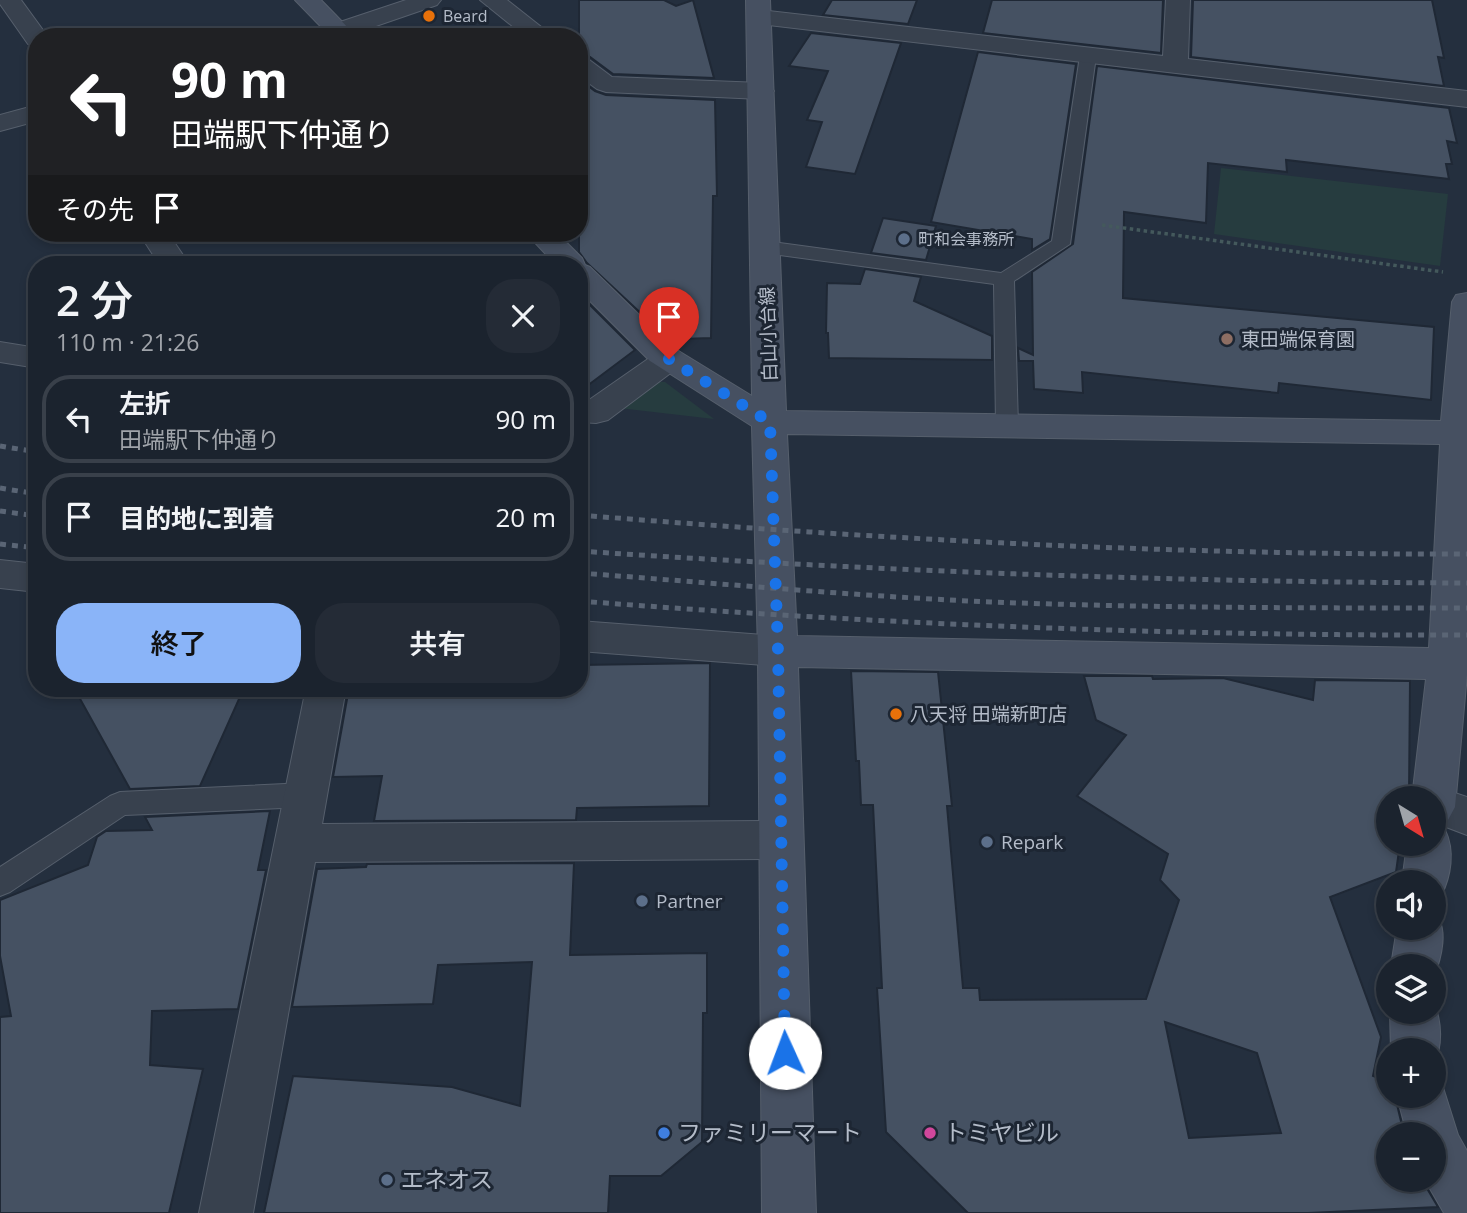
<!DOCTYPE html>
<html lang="ja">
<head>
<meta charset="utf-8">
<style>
  :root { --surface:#1b232e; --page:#242b36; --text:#f1f3f6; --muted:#a0a4aa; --line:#39404a; --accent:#8ab4f8 }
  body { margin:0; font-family:"Open Sans","Noto Sans JP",sans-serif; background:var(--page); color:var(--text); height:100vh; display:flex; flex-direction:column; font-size:26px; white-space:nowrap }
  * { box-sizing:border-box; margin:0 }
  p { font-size:23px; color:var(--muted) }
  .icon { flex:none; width:38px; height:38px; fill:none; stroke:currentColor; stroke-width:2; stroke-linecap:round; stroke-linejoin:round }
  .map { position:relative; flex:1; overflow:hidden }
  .sheet { position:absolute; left:28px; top:256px; width:560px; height:441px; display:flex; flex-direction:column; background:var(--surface); border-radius:28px; box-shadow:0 4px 10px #0003,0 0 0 2px var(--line) }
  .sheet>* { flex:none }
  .hud { position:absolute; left:28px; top:28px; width:560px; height:214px; border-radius:28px; box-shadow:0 4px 10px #0003,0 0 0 2px var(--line); background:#202124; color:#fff; overflow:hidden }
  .needle { width:46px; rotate:143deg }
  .buttons { position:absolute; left:1376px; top:786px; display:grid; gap:14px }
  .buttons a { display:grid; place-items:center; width:70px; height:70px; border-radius:50%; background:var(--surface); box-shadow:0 4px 10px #0003,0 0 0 2px var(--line); font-size:35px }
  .pin { position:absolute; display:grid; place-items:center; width:60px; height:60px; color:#fff; margin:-72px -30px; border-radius:50% 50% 50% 0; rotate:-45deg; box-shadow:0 0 7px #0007 }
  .pin .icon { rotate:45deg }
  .me { position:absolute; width:77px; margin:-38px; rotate:358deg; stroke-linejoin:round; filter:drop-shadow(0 0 5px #0008) }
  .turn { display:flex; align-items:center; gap:24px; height:147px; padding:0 28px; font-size:32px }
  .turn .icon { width:91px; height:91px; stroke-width:2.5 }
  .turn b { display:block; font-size:49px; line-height:60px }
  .then { display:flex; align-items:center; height:66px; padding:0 28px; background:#0003; gap:14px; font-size:26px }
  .round { display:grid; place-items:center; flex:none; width:74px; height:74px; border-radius:28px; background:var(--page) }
  .head { display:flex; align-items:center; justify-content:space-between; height:119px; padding:0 28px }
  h1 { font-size:42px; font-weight:600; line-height:52px }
  .action { display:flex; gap:14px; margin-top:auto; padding:14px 28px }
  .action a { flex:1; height:80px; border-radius:28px; background:var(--accent); color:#111; font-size:28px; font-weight:600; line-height:80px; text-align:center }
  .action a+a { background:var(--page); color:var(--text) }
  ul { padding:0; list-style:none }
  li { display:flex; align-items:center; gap:21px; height:88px; margin:0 14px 10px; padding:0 14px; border:4px solid var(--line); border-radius:28px }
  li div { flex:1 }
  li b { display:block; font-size:26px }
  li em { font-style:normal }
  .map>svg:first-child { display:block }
</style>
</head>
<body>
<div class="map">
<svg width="1467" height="1213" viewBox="0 0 1467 1213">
  <rect width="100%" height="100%" fill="#242f3e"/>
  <g fill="#263c3f">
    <polygon points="1221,168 1448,194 1440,266 1214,234"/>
    <polygon points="649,382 665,382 714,419 619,408"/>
  </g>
  <g fill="#455162" stroke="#1f2835" stroke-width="2" fill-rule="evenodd">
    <polygon points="579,0 664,0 676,6 693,0 714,78 613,74 590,57 579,55"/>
    <polygon points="832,0 917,0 908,24 823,15"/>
    <polygon points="992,0 1163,0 1161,53 983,33"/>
    <polygon points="1193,0 1432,0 1444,58 1438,57 1444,86 1191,57"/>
    <polygon points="811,33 901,43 855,174 806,167 822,122 807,120 828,71 789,66"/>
    <polygon points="978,52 1076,64 1050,239 1032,250 1032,239 931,222"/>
    <polygon points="1097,66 1449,108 1457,143 1447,141 1452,164 1446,164 1449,179 1286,160 1287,172 1208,163 1206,223 1124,212 1123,298 1434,327 1431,400 1279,383 1278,393 1082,372 1083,393 1034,389 1033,361 1019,361 1018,348 1033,355 1032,272 1073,244"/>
    <polygon points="579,79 595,91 606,95 715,100 717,196 713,196 711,338 681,339 666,327 660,331 587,263 579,252"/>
    <polygon points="883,218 936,226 926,260 871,253"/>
    <polygon points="865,269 921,277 914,301 992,336 992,360 829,358 828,333 826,333 827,283 860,284"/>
    <polygon points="579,294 635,350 579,392"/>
    <polygon points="710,663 709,806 577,808 576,820 374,821 382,776 333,777 349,688 579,688 579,665"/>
    <path d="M851 671 938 672 952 806H947L963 988H979L980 1000 1146 999 1179 900 1160 880 1168 854 1077 796 1126 735 1096 720 1084 676H1152L1153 679 1223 678 1313 700 1315 680 1410 681 1409 798H1388V844H1400L1396 872 1330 897 1381 1037 1373 1076 1388 1082V1096H1395L1404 1134H1388V1180H1422L1438 1207 1308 1213H968L886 1132 877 988H882L873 805H861L859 761H856ZM1165 1022 1257 1053 1281 1133 1189 1138Z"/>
    <polygon points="74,688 244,688 200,786 130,789"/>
    <polygon points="270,811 258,870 266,870 238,1009 152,1011 150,1065 203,1069 169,1213 0,1213 0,1017 11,1016 0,956 0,900 88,865 97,837 106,831 152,830 145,817"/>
    <polygon points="574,863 570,955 707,953 707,1013 703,1013 702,1142 661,1176 610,1176 608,1213 264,1213 293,1076 452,1087 520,1106 532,962 438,965 433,1004 292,1007 317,869 366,867 367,864"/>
  </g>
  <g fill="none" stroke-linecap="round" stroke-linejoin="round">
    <g stroke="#565f6c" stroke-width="2">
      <g id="lane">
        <polygon points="1088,51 1096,56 1070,244 1014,281 1018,426 1015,431 1007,433 999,431 996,426 994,284 765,253 756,247 765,241 1001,273 1052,241 1080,56"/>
        <polygon points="306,783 316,787 320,795 316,803 306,807 125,815 10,892 0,896 0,867 110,796 120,792"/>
      </g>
    </g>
    <g stroke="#565f6c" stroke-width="2">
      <g id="street">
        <polygon points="0,0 21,0 48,37 37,37 37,46 28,44 0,4"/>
        <polygon points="406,0 441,0 437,5 344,37 307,37 310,32"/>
        <polygon points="480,0 507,0 554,37 526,37"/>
        <polygon points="1166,0 1190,0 1188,59 1467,91 1467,107 759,24 751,22 747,17 751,12 759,10 1163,56"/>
        <polygon points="579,57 588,59 612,77 761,83 770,86 774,91 770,96 761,99 606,92 597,89 579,76"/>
        <polygon points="37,105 37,121 0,131 0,115"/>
        <polygon points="139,233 168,233 189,264 159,264"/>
        <polygon points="0,342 37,348 37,368 0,362"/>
        <polygon points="669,349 680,352 685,359 680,366 608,420 596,423 579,422 579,400 589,400 658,352"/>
        <polygon points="0,560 37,564 37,592 0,588"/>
        <polygon points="579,621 778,636 792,640 798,651 792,662 778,666 579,651"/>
        <polygon points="306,688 346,688 322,824 780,821 796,826 802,840 796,854 780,859 315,862 253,1213 199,1213"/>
        <polygon points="1434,786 1467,797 1467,835 1433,822 1433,798 1415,798 1419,791"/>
      </g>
    </g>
    <g stroke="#565f6c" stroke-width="2">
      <g id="secondary">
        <polygon points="295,0 321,0 357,37 331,37"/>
        <path d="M746 0H770L786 411 1441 421 1452 302 1456 295 1467 293V674L1455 807 1448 820 1433 825V798H1412L1426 679 798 667 816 1213H762L758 651 752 426 650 361 579 290V264H555L526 233H557L582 258 585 265 590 267 672 347 752 396ZM787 434 1440 444 1429 648 797 636Z"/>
        <path d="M1433 826 1445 830C1455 851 1451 876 1441 896L1433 899V882H1402L1407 844H1433Z"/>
        <path d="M1433 912C1450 926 1441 960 1433 978V966H1391L1397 928H1433Z"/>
        <path d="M1433 1000C1442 1022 1443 1046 1433 1067V1050H1391L1390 1012H1433Z"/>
        <polygon points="1433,1076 1440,1078 1458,1135 1467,1151 1467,1213 1444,1213 1425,1180 1433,1180 1433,1134 1407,1134 1397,1096 1433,1096"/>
      </g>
    </g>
    <polyline stroke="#44595c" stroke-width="3.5" stroke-dasharray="3.5 3.5" stroke-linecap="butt" points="1102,225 1443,272"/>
    <use href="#lane" fill="#38414e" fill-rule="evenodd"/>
    <use href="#street" fill="#38414e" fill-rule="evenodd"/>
    <use href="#secondary" fill="#465061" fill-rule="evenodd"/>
    <g stroke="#5a6575" stroke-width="5" stroke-dasharray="6 6" stroke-linecap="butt">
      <polyline points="0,446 37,452"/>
      <polyline points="0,488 37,494"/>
      <polyline points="0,511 37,516"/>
      <path d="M579 515C875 539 1170 555 1467 554"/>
      <polyline points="0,544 37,548"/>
      <path d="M579 551C875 571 1170 582 1467 583"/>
      <path d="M579 573C716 583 853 596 991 602 1149 608 1308 608 1467 608"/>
      <path d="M579 601C875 624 1170 636 1467 635"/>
    </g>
  </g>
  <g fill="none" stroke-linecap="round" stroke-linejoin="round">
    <polyline stroke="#1a73e8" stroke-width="12" stroke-dasharray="0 21.6" points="669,359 770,422 778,651 785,1053"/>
  </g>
  <g fill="#e8710a" stroke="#1d2633" stroke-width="2.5">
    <circle cx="429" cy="16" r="7"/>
    <circle cx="896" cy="714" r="7"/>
  </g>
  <g fill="#5c6f8a" stroke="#1d2633" stroke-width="2.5">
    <circle cx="904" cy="239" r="7"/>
    <circle cx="987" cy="842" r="7"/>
    <circle cx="642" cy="901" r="7"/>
    <circle cx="387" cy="1180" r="7"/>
  </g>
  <circle fill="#8d6e63" stroke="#1d2633" stroke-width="2.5" cx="1227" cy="339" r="7"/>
  <circle fill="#3f7fe0" stroke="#1d2633" stroke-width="2.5" cx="664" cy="1133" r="7"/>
  <circle fill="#d1479c" stroke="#1d2633" stroke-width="2.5" cx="930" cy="1133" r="7"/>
  <g text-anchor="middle" stroke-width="6" stroke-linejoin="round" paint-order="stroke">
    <g font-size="16" fill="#b4bcc9" stroke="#1d2633" text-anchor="start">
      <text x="443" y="22">Beard</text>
      <text x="918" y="245">町和会事務所</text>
    </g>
    <g font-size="19" fill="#b4bcc9" stroke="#1d2633">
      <text transform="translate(768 334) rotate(-92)" y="7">白山小台線</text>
    </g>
    <g font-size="19" fill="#b4bcc9" stroke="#1d2633" text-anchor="start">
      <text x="1241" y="346">東田端保育園</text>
      <text x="910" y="721">八天将 田端新町店</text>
      <text x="1001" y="849">Repark</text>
      <text x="656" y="908">Partner</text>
    </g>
    <g font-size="23" fill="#b4bcc9" stroke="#1d2633" text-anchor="start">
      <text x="678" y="1141">ファミリーマート</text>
      <text x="944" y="1141">トミヤビル</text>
      <text x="401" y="1188">エネオス</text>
    </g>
  </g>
</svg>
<div class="buttons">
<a><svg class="needle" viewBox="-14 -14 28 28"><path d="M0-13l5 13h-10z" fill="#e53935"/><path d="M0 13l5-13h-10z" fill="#a0a4aa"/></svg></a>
<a><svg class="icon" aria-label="sound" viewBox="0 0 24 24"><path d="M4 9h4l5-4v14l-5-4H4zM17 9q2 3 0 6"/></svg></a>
<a><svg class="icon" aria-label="layers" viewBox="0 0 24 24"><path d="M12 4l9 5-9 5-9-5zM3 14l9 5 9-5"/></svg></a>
<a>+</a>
<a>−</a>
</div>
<div class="pin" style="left:669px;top:359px;background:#d93025"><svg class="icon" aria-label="arrive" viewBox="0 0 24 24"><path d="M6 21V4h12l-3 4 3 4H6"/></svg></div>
<svg class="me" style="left:785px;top:1053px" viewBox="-20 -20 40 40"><circle r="19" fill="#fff"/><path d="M0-13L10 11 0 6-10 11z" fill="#1a73e8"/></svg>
<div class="hud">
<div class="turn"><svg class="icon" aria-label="left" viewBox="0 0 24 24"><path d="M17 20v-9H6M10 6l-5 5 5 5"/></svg><div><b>90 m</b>田端駅下仲通り</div></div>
<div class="then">その先<svg class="icon" aria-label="arrive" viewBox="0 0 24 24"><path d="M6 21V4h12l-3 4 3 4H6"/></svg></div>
</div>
<section class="sheet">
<div class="head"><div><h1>2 分</h1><p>110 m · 21:26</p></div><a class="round"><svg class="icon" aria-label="close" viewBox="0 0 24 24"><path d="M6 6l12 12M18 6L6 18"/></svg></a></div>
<ul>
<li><svg class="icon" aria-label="left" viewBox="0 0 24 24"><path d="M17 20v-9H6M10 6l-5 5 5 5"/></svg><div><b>左折</b><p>田端駅下仲通り</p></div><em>90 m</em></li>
<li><svg class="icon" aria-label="arrive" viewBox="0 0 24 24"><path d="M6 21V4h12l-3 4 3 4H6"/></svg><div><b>目的地に到着</b></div><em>20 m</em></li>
</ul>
<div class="action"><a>終了</a><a>共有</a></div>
</section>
</div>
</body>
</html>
